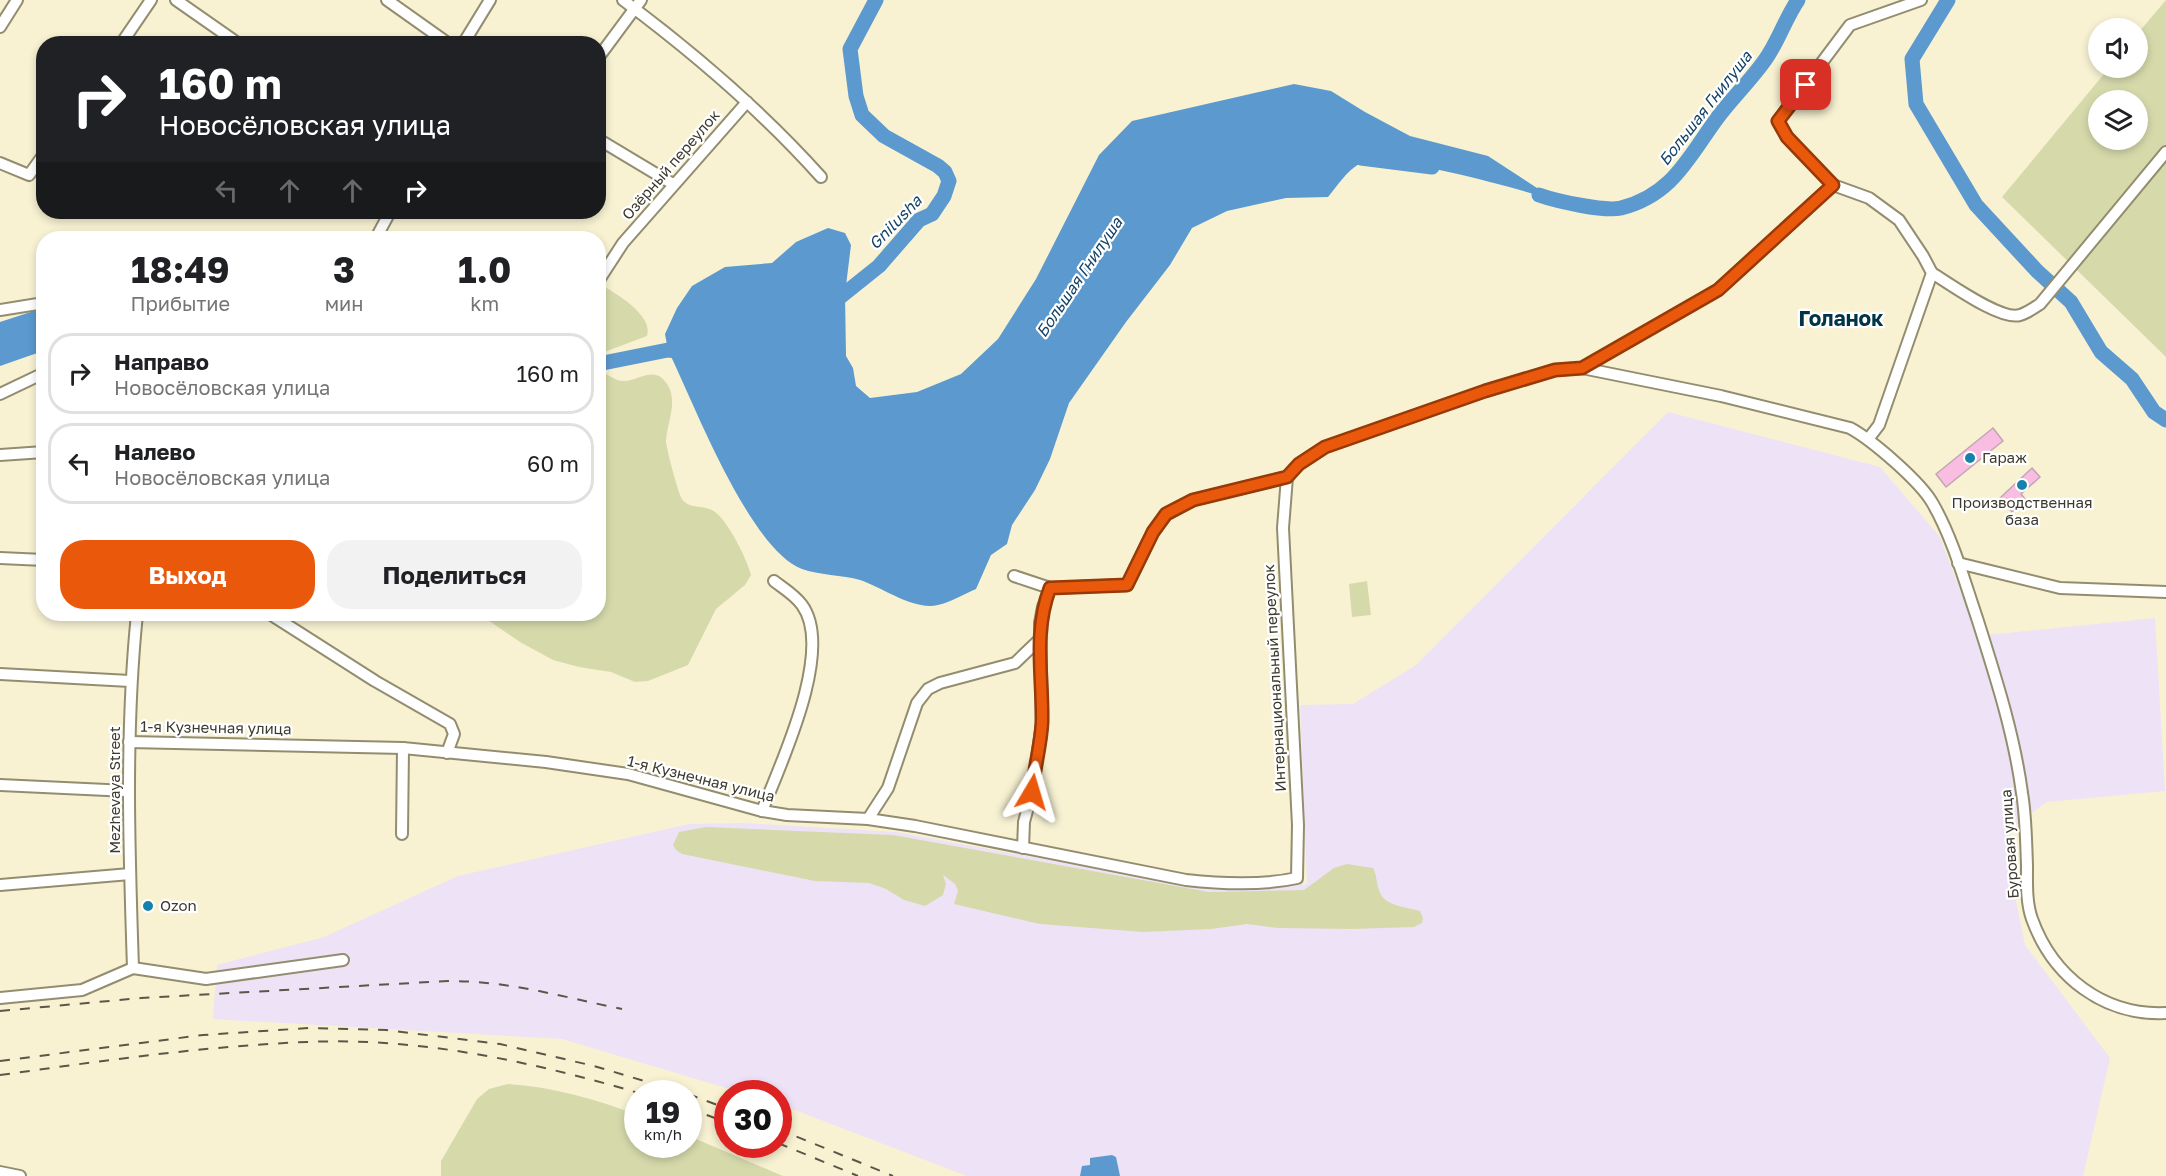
<!DOCTYPE html>
<html lang="ru">
<head>
<meta charset="utf-8">
<style>
  :root { --surface:#fff; --page:#f2f2f2; --text:#202124; --muted:#757577; --line:#e0e0e0; --accent:#ea580c }
  body { margin:0; font-family:"Golos Text",sans-serif; background:var(--page); color:var(--text); height:100vh; display:flex; flex-direction:column; font-size:22px; white-space:nowrap }
  * { box-sizing:border-box; margin:0 }
  p { font-size:20px; color:var(--muted) }
  .icon { flex:none; width:33px; height:33px; fill:none; stroke:currentColor; stroke-width:2; stroke-linecap:round; stroke-linejoin:round }
  .map { position:relative; flex:1; overflow:hidden }
  .sheet { position:absolute; left:36px; top:231px; width:570px; height:390px; display:flex; flex-direction:column; background:var(--surface); border-radius:24px; box-shadow:0 3px 9px #0003 }
  .sheet>* { flex:none }
  .top-card { position:absolute; left:36px; top:36px; width:570px; height:183px; border-radius:24px; box-shadow:0 3px 9px #0003; background:#202124; color:#fff; overflow:hidden }
  .fabs { position:absolute; left:2088px; top:18px; display:grid; gap:12px }
  .fabs a { display:grid; place-items:center; width:60px; height:60px; border-radius:50%; background:var(--surface); box-shadow:0 3px 9px #0003; font-size:30px }
  .speed { position:absolute; left:624px; top:1080px; display:flex; gap:12px; font-size:30px; font-weight:700; text-align:center }
  .speed>* { display:grid; place-content:center; width:78px; height:78px; border-radius:50%; background:var(--surface); box-shadow:0 3px 9px #0003; line-height:1 }
  .speed small { font-size:15px; font-weight:400 }
  .speed .limit { border:9px solid #d22; background:#fff; color:#111 }
  .pin { position:absolute; display:grid; place-items:center; width:51px; height:51px; color:#fff; margin:-26px; border-radius:12px; box-shadow:0 3px 9px #0006 }
  .me { position:absolute; width:66px; margin:-33px; rotate:7deg; stroke-linejoin:round; filter:drop-shadow(0 0 4px #0008) }
  .turn { display:flex; align-items:center; gap:21px; height:126px; padding:0 24px; font-size:27px }
  .turn .icon { width:78px; height:78px; stroke-width:2.5 }
  .turn b { display:block; font-size:42px; line-height:51px }
  .lanes { display:flex; align-items:center; height:57px; padding:0 24px; background:#0003; justify-content:center; gap:30px; direction:ltr }
  .lanes .off { opacity:.35 }
  .eta { display:flex; justify-content:space-evenly; align-items:center; height:102px; text-align:center }
  .eta b { font-size:36px; font-weight:700; line-height:42px }
  .button { display:flex; gap:12px; margin-top:auto; padding:12px 24px }
  .button a { flex:1; height:69px; border-radius:24px; background:var(--accent); color:#fff; font-size:24px; font-weight:700; line-height:69px; text-align:center }
  .button a+a { background:var(--page); color:var(--text) }
  ul { padding:0; list-style:none }
  li { display:flex; align-items:center; gap:18px; height:81px; margin:0 12px 9px; padding:0 12px; border:3px solid var(--line); border-radius:24px }
  li div { flex:1 }
  li b { display:block; font-size:22px }
  li em { font-style:normal }
  .map>svg:first-child { display:block }
</style>
</head>
<body>
<div class="map">
<svg width="2166" height="1176" viewBox="0 0 2166 1176">
  <rect width="100%" height="100%" fill="#f8f2d3"/>
  <polygon fill="#eee2f6" points="1668,412 1880,467 1940,537 1977,636 2155,618 2165,791 2047,802 2009,830 2015,896 2025,945 2110,1058 2083,1176 967,1176 779,1104 778,1094 743,1093 562,1039 213,1019 217,965 324,937 458,876 689,824 743,823 896,832 1212,890 1307,884 1300,705 1353,704 1416,665"/>
  <g fill="#d6daab" fill-rule="evenodd">
    <path d="M2166 0V357L2002 197 2109 68H2138V33ZM2098 100H2138V140H2098Z"/>
    <path d="M598 283C614 292 654 315 647 336L599 354Z"/>
    <path d="M599 371C607 373 614 381 624 381 637 381 651 368 663 379 681 397 667 421 666 441 666 447 678 493 682 499 689 510 705 504 715 512 728 521 747 559 751 575L745 585 716 609 688 665 648 681 635 682 611 672 579 667 553 660 520 642 479 614H598Z"/>
    <polygon points="1367,581 1371,615 1352,617 1349,584"/>
    <path d="M706 827 893 835 1209 892 1304 890 1334 868 1347 864 1373 868C1377 875 1376 882 1379 890 1383 906 1406 907 1420 911L1423 918 1422 923 1414 927 1352 929 1278 928 1247 924 1211 929 1143 932 1040 924 954 904 958 891 955 884 943 875 946 884 943 895 925 906 904 900 886 889 869 883 815 881 682 854 676 850 673 845 679 832Z"/>
    <path d="M508 1084C553 1087 596 1099 637 1115L638 1144H688L689 1136 783 1176H441V1161L477 1099 489 1089Z"/>
  </g>
  <g fill="#5b99ce">
    <path d="M1294 84 1331 91 1365 112 1410 136 1488 156 1557 201C1525 191 1383 150 1359 164 1347 171 1337 186 1328 197L1286 198 1227 211 1192 228 1170 265 1126 322 1069 403 1050 459 1035 490 1012 525 1007 544 991 555 976 589C964 594 951 602 938 605 914 611 882 587 860 580 843 575 818 575 802 569 749 549 693 401 668 350L665 334 677 308 692 286 725 267 772 263 796 242 828 228 845 233 851 245 845 294 846 356 853 368 856 386 870 398 917 392 961 374 998 339 1036 279 1099 155 1132 121Z"/>
    <polygon points="43,308 43,351 0,366 0,322"/>
    <polygon points="1112,1155 1116,1157 1120,1176 1080,1176 1082,1166 1090,1165 1090,1158"/>
  </g>
  <g fill="none" stroke-linecap="round" stroke-linejoin="round">
    <g stroke="#5b99ce" stroke-width="15">
      <polyline points="1948,0 1912,59 1916,104 1976,205 2037,271 2071,302 2101,352 2132,379 2154,412 2166,420"/>
      <polyline points="1361,158 1432,167"/>
      <path d="M1539 195C1556 201 1605 212 1621 208 1673 195 1689 156 1718 117 1733 97 1751 80 1765 60 1778 42 1785 19 1798 0"/>
      <polyline points="829,306 879,266 919,220 932,214 944,196 949,181 945,172 938,166 884,136 862,115 856,96 850,49 876,0"/>
      <polyline points="598,364 668,350 686,352"/>
    </g>
  </g>
  <g fill="#f8bde1" stroke="#c2a5b6" stroke-width="1.5">
    <polygon points="1993,428 2003,441 1946,487 1936,474"/>
    <polygon points="2032,468 2040,477 2021,494 2026,500 2012,512 2000,498"/>
  </g>
  <g fill="none" stroke-linecap="round" stroke-linejoin="round">
    <g stroke="#938d70" stroke-width="14">
      <g id="minor">
        <polyline points="176,0 239,44"/>
        <polyline points="387,0 449,44"/>
        <path d="M623 0C694 53 762 111 821 177"/>
        <polyline points="0,27 17,0"/>
        <polyline points="121,44 151,0"/>
        <polyline points="463,44 490,0"/>
        <polyline points="598,58 641,0"/>
        <polyline points="598,139 673,184"/>
        <polyline points="0,163 29,175 44,154"/>
        <polyline points="376,238 390,212"/>
        <path d="M1932 273C1950 284 2001 321 2020 315 2027 313 2034 308 2040 304L2166 152"/>
        <polyline points="599,280 623,243 747,102"/>
        <polyline points="0,310 44,303"/>
        <path d="M1582 368 1721 396 1850 428C1872 440 1921 482 1933 504 1953 539 1964 580 1977 618 1995 675 2014 733 2022 793 2026 817 2026 841 2027 865 2027 883 2026 902 2032 919 2053 977 2104 1016 2166 1013"/>
        <polyline points="0,394 44,373"/>
        <polyline points="1869,438 1879,425 1932,273 1923,256 1899,220 1869,198 1833,185 1787,137 1778,121 1850,25 1921,0"/>
        <polyline points="0,455 44,452"/>
        <polyline points="0,558 44,560"/>
        <polyline points="1958,563 2060,588 2166,592"/>
        <polyline points="1014,576 1050,588 1127,585 1153,532 1166,515 1193,500 1287,477 1299,464 1325,447 1485,391 1555,370 1582,368 1718,290 1833,185"/>
        <polyline points="270,614 375,681 450,724 454,734 447,753"/>
        <polyline points="0,674 130,681"/>
        <path d="M129 742 403 748 546 762 628 774 762 811 787 815 868 819 915 826 1186 880C1222 884 1261 886 1297 878L1298 825 1283 528 1287 477"/>
        <polyline points="0,785 128,791"/>
        <path d="M762 811C780 765 835 650 802 605 795 595 783 588 774 581"/>
        <polyline points="868,819 888,788 917,703 928,689 940,683 1015,663 1040,639"/>
        <polyline points="402,834 403,748"/>
        <polyline points="1023,848 1024,822 1032,792 1042,724 1040,623 1043,607 1050,588"/>
        <polyline points="0,885 130,874"/>
        <path d="M133 968C129 849 125 732 137 614"/>
        <polyline points="0,998 82,990 133,968 206,979 343,960"/>
        <polyline points="0,1172 20,1176"/>
      </g>
    </g>
    <use href="#minor" stroke="#fff" stroke-width="10"/>
    <g stroke="#5a5748" stroke-width="2" stroke-dasharray="10 10" stroke-linecap="butt">
      <path d="M0 1011 141 998 448 981C511 981 562 997 622 1009"/>
      <polyline points="0,1061 203,1035 309,1028 386,1030 500,1044 594,1066 688,1094"/>
      <path d="M0 1075C102 1061 204 1046 307 1042 420 1037 534 1062 642 1094"/>
      <polyline points="688,1094 728,1109"/>
      <polyline points="688,1108 728,1123"/>
      <polyline points="778,1129 893,1176"/>
      <polyline points="778,1143 858,1176"/>
    </g>
  </g>
  <g fill="none" stroke-linecap="round" stroke-linejoin="round">
    <g stroke="#983908" stroke-width="15">
      <path id="route" d="M1032 792C1034 769 1041 745 1042 722 1043 677 1033 632 1050 588L1127 585 1153 532 1166 514 1193 500 1287 477 1299 464 1325 447 1485 391 1555 370 1582 368 1718 290 1833 185 1787 137 1778 121 1806 85"/>
    </g>
    <use href="#route" stroke="#ea580c" stroke-width="10"/>
  </g>
  <g fill="#1681aa" stroke="#fff" stroke-width="2">
    <circle cx="1970" cy="458" r="6"/>
    <circle cx="2022" cy="485" r="6"/>
    <circle cx="148" cy="906" r="6"/>
  </g>
  <g text-anchor="middle" stroke-width="4.5" stroke-linejoin="round" paint-order="stroke">
    <g font-size="15" fill="#3c392d" stroke="#fff">
      <text transform="translate(671 165) rotate(-49)" y="5">Озёрный переулок</text>
      <text transform="translate(1275 678) rotate(-93)" y="5">Интернациональный переулок</text>
      <text transform="translate(216 728) rotate(1)" y="5">1-я Кузнечная улица</text>
      <text transform="translate(701 779) rotate(14)" y="5">1-я Кузнечная улица</text>
      <text transform="translate(115 790) rotate(-90)" y="5">Mezhevaya Street</text>
      <text transform="translate(2010 844) rotate(-94)" y="5">Буровая улица</text>
    </g>
    <g font-size="15" fill="#3c392d" stroke="#fff" text-anchor="start">
      <text x="1982" y="463">Гараж</text>
      <text x="2022" y="508" text-anchor="middle">Производственная<tspan x="2022" dy="17">база</tspan></text>
      <text x="160" y="911">Ozon</text>
    </g>
    <g font-size="16" font-style="italic" fill="#144367" stroke="#fff">
      <text transform="translate(1705 108) rotate(-52)" y="6">Большая Гнилуша</text>
      <text transform="translate(895 222) rotate(-46)" y="6">Gnilusha</text>
      <text transform="translate(1079 277) rotate(-56)" y="6">Большая Гнилуша</text>
    </g>
    <g font-size="21" font-weight="bold" fill="#013447" stroke="#fff">
      <text x="1841" y="326">Голанок</text>
    </g>
  </g>
</svg>
<div class="fabs">
<a><svg class="icon" aria-label="sound" viewBox="0 0 24 24"><path d="M4 9h4l5-4v14l-5-4H4zM17 9q2 3 0 6"/></svg></a>
<a><svg class="icon" aria-label="layers" viewBox="0 0 24 24"><path d="M12 4l9 5-9 5-9-5zM3 14l9 5 9-5"/></svg></a>
</div>
<div class="speed"><div>19<small>km/h</small></div><div class="limit">30</div></div>
<div class="pin" style="left:1806px;top:85px;background:#d93025"><svg class="icon" aria-label="arrive" viewBox="0 0 24 24"><path d="M6 21V4h12l-3 4 3 4H6"/></svg></div>
<svg class="me" style="left:1032px;top:792px" viewBox="-20 -20 40 40"><path d="M0-17L14 15 0 8-14 15z" fill="#ea580c" stroke="#fff" stroke-width="4"/></svg>
<div class="top-card">
<div class="turn"><svg class="icon" aria-label="right" viewBox="0 0 24 24"><path d="M7 20v-9h11M14 6l5 5-5 5"/></svg><div><b>160 m</b>Новосёловская улица</div></div>
<div class="lanes"><svg class="icon off" aria-label="left" viewBox="0 0 24 24"><path d="M17 20v-9H6M10 6l-5 5 5 5"/></svg><svg class="icon off" aria-label="ahead" viewBox="0 0 24 24"><path d="M12 20V5M6 11l6-6 6 6"/></svg><svg class="icon off" aria-label="ahead" viewBox="0 0 24 24"><path d="M12 20V5M6 11l6-6 6 6"/></svg><svg class="icon" aria-label="right" viewBox="0 0 24 24"><path d="M7 20v-9h11M14 6l5 5-5 5"/></svg></div>
</div>
<section class="sheet">
<div class="eta">
<div><b>18:49</b><p>Прибытие</p></div>
<div><b>3</b><p>мин</p></div>
<div><b>1.0</b><p>km</p></div>
</div>
<ul>
<li><svg class="icon" aria-label="right" viewBox="0 0 24 24"><path d="M7 20v-9h11M14 6l5 5-5 5"/></svg><div><b>Направо</b><p>Новосёловская улица</p></div><em>160 m</em></li>
<li><svg class="icon" aria-label="left" viewBox="0 0 24 24"><path d="M17 20v-9H6M10 6l-5 5 5 5"/></svg><div><b>Налево</b><p>Новосёловская улица</p></div><em>60 m</em></li>
</ul>
<div class="button"><a>Выход</a><a>Поделиться</a></div>
</section>
</div>
</body>
</html>
